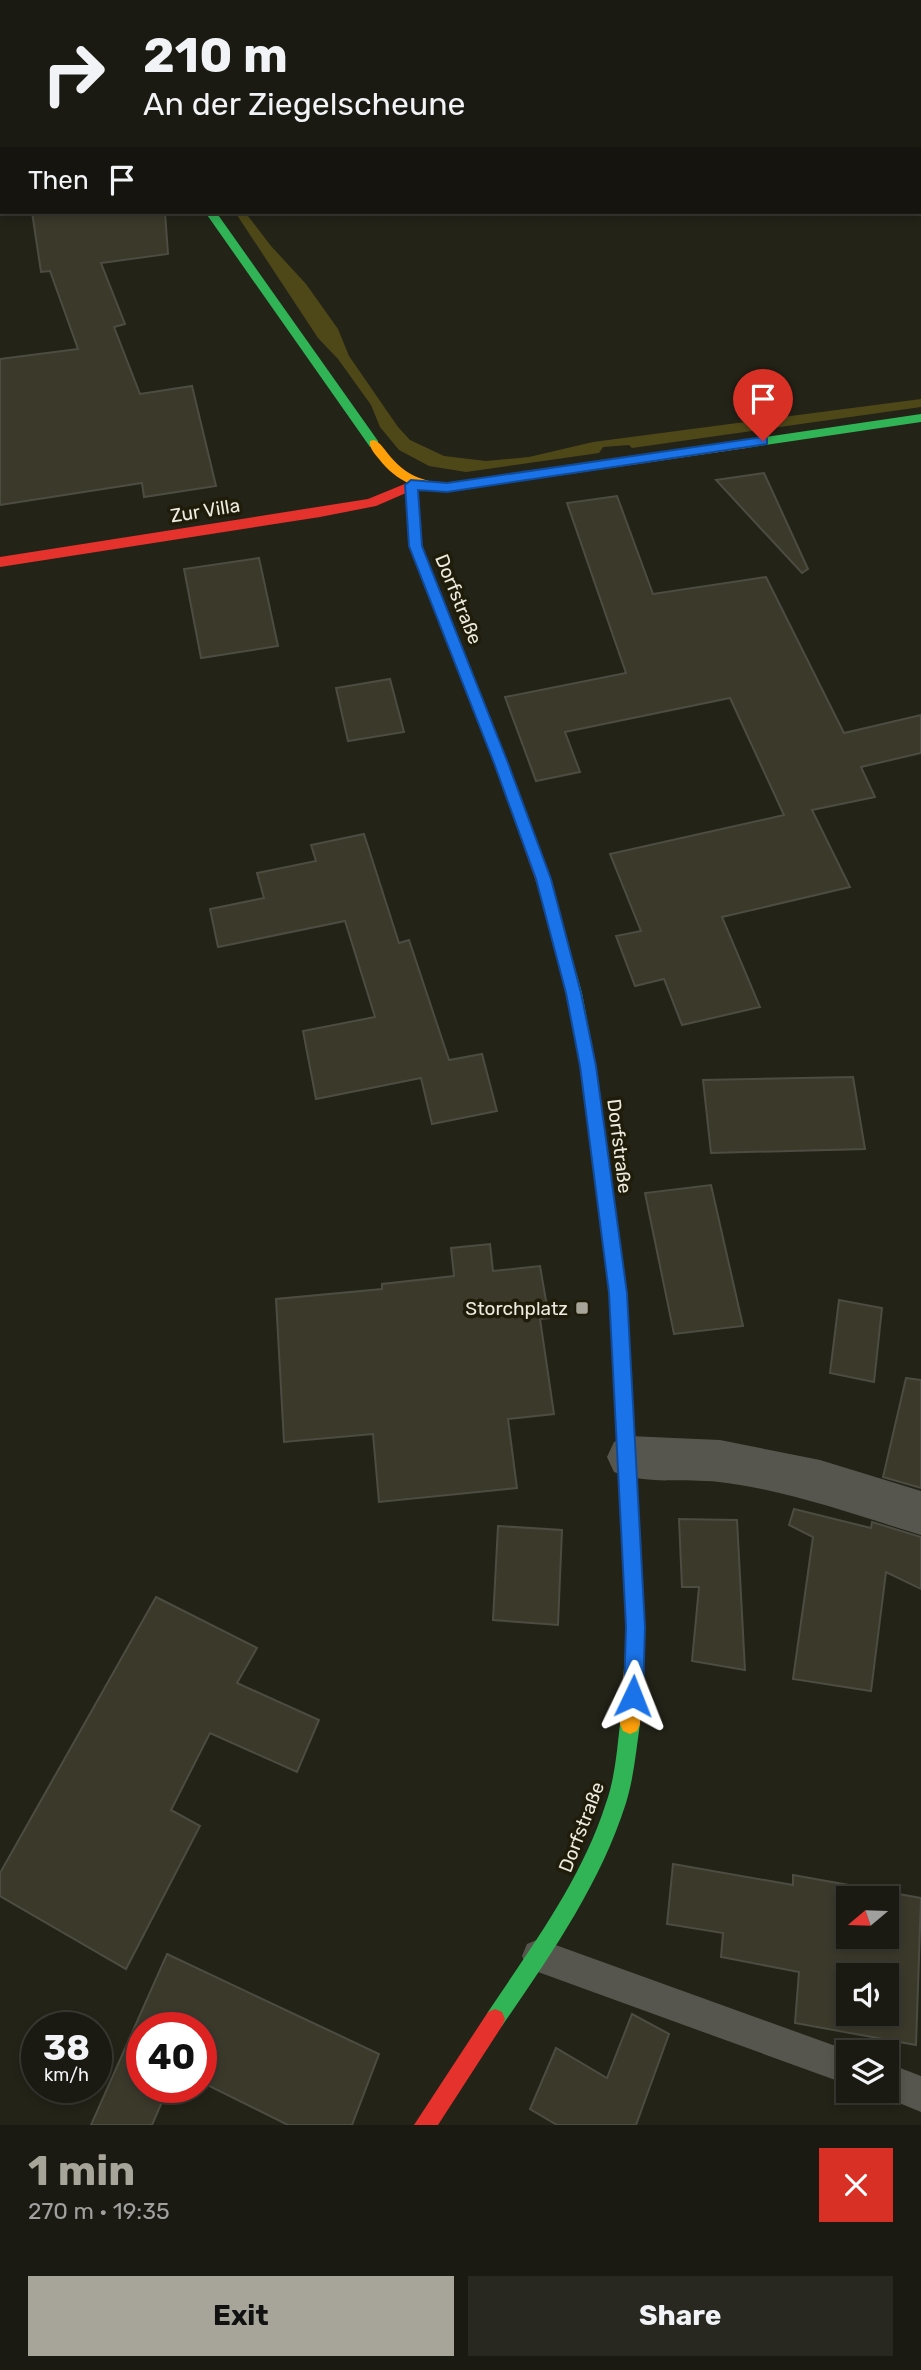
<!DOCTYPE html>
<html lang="en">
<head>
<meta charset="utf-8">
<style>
  :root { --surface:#1b1a12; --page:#282720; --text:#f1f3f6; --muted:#a0a19f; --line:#393832; --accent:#a7a599 }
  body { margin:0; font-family:Rubik,sans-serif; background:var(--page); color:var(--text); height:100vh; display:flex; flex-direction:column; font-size:26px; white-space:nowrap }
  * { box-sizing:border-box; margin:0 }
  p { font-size:23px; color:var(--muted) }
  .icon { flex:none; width:38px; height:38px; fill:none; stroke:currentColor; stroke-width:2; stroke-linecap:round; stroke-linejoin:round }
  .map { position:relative; height:2125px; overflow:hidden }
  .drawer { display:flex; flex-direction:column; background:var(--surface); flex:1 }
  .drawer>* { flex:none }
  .hud { position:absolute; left:0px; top:0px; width:922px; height:214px; box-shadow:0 4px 10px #0003,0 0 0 2px var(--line); background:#1b1a12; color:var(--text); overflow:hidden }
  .needle { width:46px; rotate:251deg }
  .controls { position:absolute; left:836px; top:1886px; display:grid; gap:14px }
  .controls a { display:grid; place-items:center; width:63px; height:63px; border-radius:0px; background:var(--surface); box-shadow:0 4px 10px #0003,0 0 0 2px var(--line); font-size:35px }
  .speed { position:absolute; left:21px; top:2012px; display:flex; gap:14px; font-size:35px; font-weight:700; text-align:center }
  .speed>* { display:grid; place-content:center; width:91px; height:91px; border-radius:50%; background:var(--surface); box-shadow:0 4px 10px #0003,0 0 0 2px var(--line); line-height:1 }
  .speed small { font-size:18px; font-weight:400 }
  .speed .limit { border:10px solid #d22; background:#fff; color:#111 }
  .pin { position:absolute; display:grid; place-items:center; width:60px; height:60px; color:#fff; margin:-72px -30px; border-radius:50% 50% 50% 0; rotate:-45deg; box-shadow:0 0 7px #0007 }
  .pin .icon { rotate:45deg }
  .me { position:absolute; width:77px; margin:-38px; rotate:2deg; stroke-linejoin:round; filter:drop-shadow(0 0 5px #0008) }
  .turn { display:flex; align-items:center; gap:24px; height:147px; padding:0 28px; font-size:32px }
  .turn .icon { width:91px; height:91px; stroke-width:2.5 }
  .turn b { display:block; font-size:49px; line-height:60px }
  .then { display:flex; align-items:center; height:66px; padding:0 28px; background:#0003; gap:14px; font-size:26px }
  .round { display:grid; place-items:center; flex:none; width:74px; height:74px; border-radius:0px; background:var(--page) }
  .summary { display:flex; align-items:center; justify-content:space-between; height:119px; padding:0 28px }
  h1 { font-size:42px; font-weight:700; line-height:52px; color:var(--accent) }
  .action { display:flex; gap:14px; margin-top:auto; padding:14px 28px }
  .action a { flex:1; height:80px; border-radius:0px; background:var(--accent); color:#111; font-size:28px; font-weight:700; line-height:80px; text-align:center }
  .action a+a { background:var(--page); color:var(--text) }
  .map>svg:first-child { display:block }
</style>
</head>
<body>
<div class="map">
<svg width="921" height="2125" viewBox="0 0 921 2125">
  <rect width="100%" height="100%" fill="#242318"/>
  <polygon fill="#4e4818" points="235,212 245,212 271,246 306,284 338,329 349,356 398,427 410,440 444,456 486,461 529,457 593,442 921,399 921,407 632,448 629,445 603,447 599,453 466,472 429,466 399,450 380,427 371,405 338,359 318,338"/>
  <g fill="#3b392a" stroke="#4d4c42" stroke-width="2" fill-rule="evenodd">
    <polygon points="32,212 165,212 168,254 101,263 125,324 114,327 140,394 192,386 216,486 144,497 142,483 0,505 0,359 78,349 50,271 41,272"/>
    <polygon points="764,473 808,569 802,573 716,480"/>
    <polygon points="617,496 653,594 766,577 844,733 921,715 921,753 861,767 875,797 812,810 850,887 722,917 760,1007 682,1025 664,979 635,986 616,936 641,931 610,854 784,815 730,698 565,732 580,772 536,781 505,697 626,673 567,503"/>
    <polygon points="259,558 278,646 201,658 184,569"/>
    <polygon points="390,679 404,732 348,741 336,688"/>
    <polygon points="364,834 399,943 409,940 449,1060 482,1054 497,1111 432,1124 421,1078 316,1099 303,1031 375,1017 345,921 218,947 210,909 264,898 257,873 316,861 311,845"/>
    <polygon points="853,1077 865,1149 711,1153 703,1080"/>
    <polygon points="711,1185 743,1326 674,1334 645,1193"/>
    <polygon points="490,1244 493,1271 540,1266 549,1318 540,1319 554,1414 508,1419 517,1488 379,1502 373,1434 284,1442 276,1299 382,1289 382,1284 454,1276 451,1248"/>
    <polygon points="839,1300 882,1308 874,1382 830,1373"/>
    <polygon points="906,1378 921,1380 921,1488 883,1477"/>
    <polygon points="794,1509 871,1528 872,1522 921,1537 921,1589 886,1572 871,1691 793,1679 813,1537 789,1525"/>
    <polygon points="679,1519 737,1520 745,1670 692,1661 699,1587 682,1587"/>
    <polygon points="498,1526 562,1530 558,1625 493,1620"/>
    <polygon points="156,1597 257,1648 237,1683 319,1720 297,1772 210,1733 171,1810 200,1826 126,1969 0,1896 0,1873"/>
    <path d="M673 1864 793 1885V1875L921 1898 916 2045 795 2023 799 1972 721 1957 723 1933 667 1924ZM849 1899H887V1937H849ZM849 1976H887V2014H849Z"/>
    <polygon points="167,1954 379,2054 352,2125 288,2125 201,2082 201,2028 142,2028 142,2088 168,2088 152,2125 91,2125"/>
    <polygon points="632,2014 669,2034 636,2125 557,2125 530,2109 556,2048 607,2078"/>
  </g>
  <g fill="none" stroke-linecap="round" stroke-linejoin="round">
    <g fill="#57564e" fill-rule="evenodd">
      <polygon points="539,1939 855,2053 849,2053 849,2085 527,1968 522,1956 527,1944"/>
      <polygon points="887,2063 921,2076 921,2112 875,2093 874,2091 887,2091"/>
    </g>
    <path fill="#57564e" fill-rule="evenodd" d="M629 1436 720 1440 820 1460 921 1491V1535C855 1515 788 1490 719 1482 684 1478 646 1485 614 1472L607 1457 614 1442Z"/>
    <g fill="#30b455" fill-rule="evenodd">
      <polygon points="205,212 216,212 378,441 378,447 370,447"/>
      <polygon points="921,414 921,422 746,448 740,444 746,440"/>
      <polygon points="547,887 554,893 582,993 596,1066 624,1278 622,1283 616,1286 610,1283 608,1278 580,1066 566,993 540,893"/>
      <path d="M630 1714 637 1717 640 1724C636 1750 634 1777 626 1803 600 1885 550 1956 502 2026L495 2029 488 2026 485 2019 488 2012C532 1946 582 1879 606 1803 615 1778 617 1750 620 1724L623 1717Z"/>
    </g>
    <g fill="#ff9f0a" fill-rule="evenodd">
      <path d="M374 440C381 443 384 449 389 455 405 475 422 481 447 484L746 440 752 444 746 448 447 492C418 490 397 482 379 459 374 453 369 448 370 441Z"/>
      <polygon points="616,1270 622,1273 624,1278 645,1627 640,1724 637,1731 630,1734 623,1731 620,1724 627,1627 608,1278 610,1273"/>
    </g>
    <g fill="#e5322d" fill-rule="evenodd">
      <polygon points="42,0 53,0 54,2 43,2"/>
      <polygon points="412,481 418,485 422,546 508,763 554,893 547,899 540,893 494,763 410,546 406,493 376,506 320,517 0,567 0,557 368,499"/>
      <polygon points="495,2009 502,2012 505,2019 502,2026 438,2125 414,2125 488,2012"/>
    </g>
  </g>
  <polygon fill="#1a73e8" stroke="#114b97" stroke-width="2" points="763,437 767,438 767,444 447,492 418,490 422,546 508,763 551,879 581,993 596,1066 627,1293 645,1627 643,1696 640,1703 633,1705 626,1703 624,1696 626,1627 609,1293 580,1066 566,993 536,879 494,763 409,546 405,485 411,480 447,483"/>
  <rect fill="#a7a599" stroke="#1f1d0a" stroke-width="2.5" x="575" y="1301" width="14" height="14" rx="3.5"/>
  <g text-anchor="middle" stroke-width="7" stroke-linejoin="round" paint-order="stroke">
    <g font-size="19" fill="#edebdf" stroke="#1f1d0a">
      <text transform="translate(205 510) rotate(-9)" y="7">Zur Villa</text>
      <text transform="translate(459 599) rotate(68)" y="7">Dorfstraße</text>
      <text transform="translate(620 1146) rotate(83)" y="7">Dorfstraße</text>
      <text transform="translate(581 1827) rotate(-69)" y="7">Dorfstraße</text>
    </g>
    <g font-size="19" fill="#edebdf" stroke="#1f1d0a" text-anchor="end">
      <text x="568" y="1315">Storchplatz</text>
    </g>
  </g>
</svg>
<div class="controls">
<a><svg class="needle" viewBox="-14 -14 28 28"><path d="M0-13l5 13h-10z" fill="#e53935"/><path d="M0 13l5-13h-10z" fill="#a0a19f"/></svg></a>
<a><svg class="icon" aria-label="sound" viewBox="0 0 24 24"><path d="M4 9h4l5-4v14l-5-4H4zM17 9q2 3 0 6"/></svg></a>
<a><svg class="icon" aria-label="layers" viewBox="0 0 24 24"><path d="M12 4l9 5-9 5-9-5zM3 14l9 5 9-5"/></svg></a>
</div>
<div class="speed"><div>38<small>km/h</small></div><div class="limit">40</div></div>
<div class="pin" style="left:763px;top:441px;background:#d93025"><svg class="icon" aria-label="arrive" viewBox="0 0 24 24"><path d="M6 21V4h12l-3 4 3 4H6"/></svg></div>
<svg class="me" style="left:633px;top:1696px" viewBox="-20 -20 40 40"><path d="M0-17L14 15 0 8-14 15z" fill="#1a73e8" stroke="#fff" stroke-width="4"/></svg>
<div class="hud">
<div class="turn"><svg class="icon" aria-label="right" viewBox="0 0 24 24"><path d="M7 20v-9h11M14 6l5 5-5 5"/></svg><div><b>210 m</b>An der Ziegelscheune</div></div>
<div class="then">Then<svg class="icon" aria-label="arrive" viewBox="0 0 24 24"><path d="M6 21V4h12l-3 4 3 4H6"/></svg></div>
</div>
</div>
<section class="drawer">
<div class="summary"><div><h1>1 min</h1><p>270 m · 19:35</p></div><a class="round" style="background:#d93025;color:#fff"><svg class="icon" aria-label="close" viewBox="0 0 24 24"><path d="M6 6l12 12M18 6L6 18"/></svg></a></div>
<div class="action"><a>Exit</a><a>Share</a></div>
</section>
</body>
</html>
